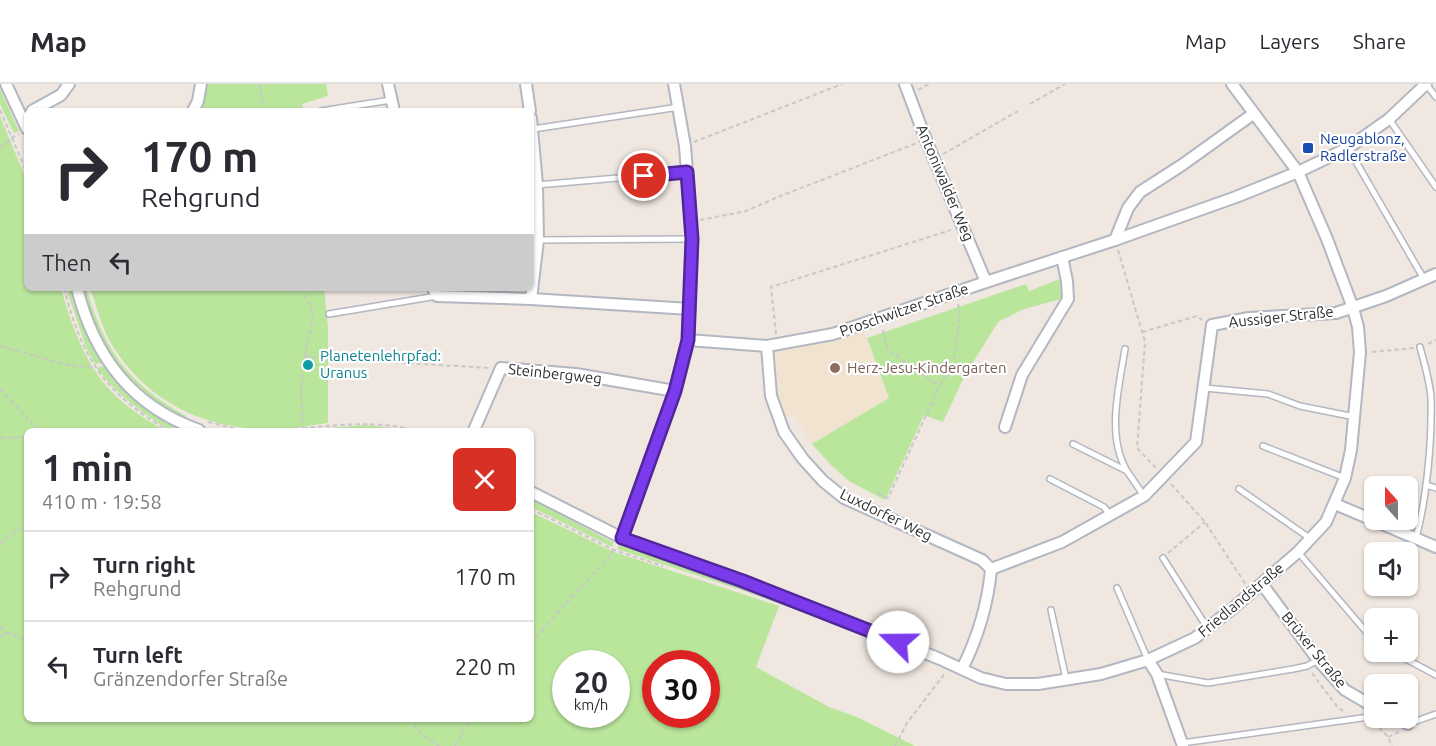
<!DOCTYPE html>
<html lang="en">
<head>
<meta charset="utf-8">
<style>
  :root { --surface:#fff; --page:#f2f2f3; --text:#2b2b33; --muted:#7c7c81; --line:#e1e1e2 }
  body { margin:0; font-family:Ubuntu,sans-serif; background:var(--page); color:var(--text); height:100vh; display:flex; flex-direction:column; font-size:22px; white-space:nowrap }
  * { box-sizing:border-box; margin:0 }
  p { font-size:20px; color:var(--muted) }
  .icon { flex:none; width:33px; height:33px; fill:none; stroke:currentColor; stroke-width:2; stroke-linecap:round; stroke-linejoin:round }
  .map { position:relative; flex:1; overflow:hidden }
  .panel { position:absolute; left:24px; top:344px; width:510px; height:294px; display:flex; flex-direction:column; background:var(--surface); border-radius:9px; box-shadow:0 2px 4px #0004 }
  .panel>* { flex:none }
  .banner { position:absolute; left:24px; top:24px; width:510px; height:183px; border-radius:9px; box-shadow:0 2px 4px #0004; background:#fff; color:var(--text); overflow:hidden }
  .needle { width:39px; rotate:339deg }
  .tools { position:absolute; left:1364px; top:392px; display:grid; gap:12px }
  .tools a { display:grid; place-items:center; width:54px; height:54px; border-radius:9px; background:var(--surface); box-shadow:0 2px 4px #0004; font-size:30px }
  .speed { position:absolute; left:552px; top:566px; display:flex; gap:12px; font-size:30px; font-weight:700; text-align:center }
  .speed>* { display:grid; place-content:center; width:78px; height:78px; border-radius:50%; background:var(--surface); box-shadow:0 2px 4px #0004; line-height:1 }
  .speed small { font-size:15px; font-weight:400 }
  .speed .limit { border:9px solid #d22; background:#fff; color:#111 }
  .pin { position:absolute; display:grid; place-items:center; width:51px; height:51px; color:#fff; margin:-26px; border:3px solid #fff; border-radius:50%; box-shadow:0 2px 6px #0007 }
  .me { position:absolute; width:66px; margin:-33px; rotate:292deg; stroke-linejoin:round; filter:drop-shadow(0 0 4px #0008) }
  .turn { display:flex; align-items:center; gap:21px; height:126px; padding:0 18px; font-size:27px }
  .turn .icon { width:78px; height:78px; stroke-width:2.5 }
  .turn b { display:block; font-size:42px; line-height:51px }
  .then { display:flex; align-items:center; height:57px; padding:0 18px; background:#0003; gap:12px; font-size:22px }
  .round { display:grid; place-items:center; flex:none; width:63px; height:63px; border-radius:9px; background:var(--page) }
  .overview { display:flex; align-items:center; justify-content:space-between; height:102px; padding:0 18px }
  h1 { font-size:36px; font-weight:700; line-height:45px }
  ul { padding:0; list-style:none }
  li { display:flex; align-items:center; gap:18px; height:90px; padding:0 18px; border-top:2px solid var(--line) }
  li div { flex:1 }
  li b { display:block; font-size:22px }
  li em { font-style:normal }
  header { display:flex; align-items:center; gap:36px; box-sizing:border-box; height:84px; padding:0 30px; background:var(--surface); border-bottom:2px solid var(--line) }
  header strong { font-size:28px }
  nav { display:flex; gap:33px; margin-inline-start:auto; font-size:21px }
  .map>svg:first-child { display:block }
</style>
</head>
<body>
<header>
<strong>Map</strong>
<nav><a>Map</a><a>Layers</a><a>Share</a></nav>
</header>
<div class="map">
<svg width="1436" height="662" viewBox="0 0 1436 662">
  <rect width="100%" height="100%" fill="#efe7e0"/>
  <polygon fill="#f0e3d0" points="863,245 889,314 812,360 794,331 784,334 775,312 771,266 834,254"/>
  <g fill="#bae69c" fill-rule="evenodd">
    <polygon points="205,0 326,0 328,12 302,20 303,27 197,27"/>
    <polygon points="0,5 19,47 14,49 0,20"/>
    <path d="M0 32 27 97V204H61C72 243 87 286 118 314 132 327 148 336 163 346H27V634H531V428L614 468 779 522 756 583 829 623 857 633 915 662H0ZM566 579H616V630H566ZM656 579H706V630H656Z"/>
    <polygon points="1060,195 1061,215 1024,225 998,238 964,293 943,338 924,331 885,416 849,397 831,381 812,360 889,314 867,254 1026,200 1029,207"/>
    <polygon points="66,204 72,204 81,234 101,279 95,280 86,263"/>
    <path d="M83 204H86C106 269 127 298 186 332L184 336C123 300 103 271 83 204Z"/>
    <path d="M100 204H324L328 243V339C307 342 285 346 264 345 205 344 152 319 118 270 104 251 98 228 91 206Z"/>
    <path d="M103 282C125 309 145 324 174 343L169 346C141 328 117 311 97 284Z"/>
    <polygon points="366,341 407,346 308,346"/>
    <polygon points="531,415 614,459 612,463 531,423"/>
    <polygon points="619,461 741,502 828,535 827,537 741,506 617,465"/>
  </g>
  <g fill="none" stroke-linecap="round" stroke-linejoin="round">
    <g stroke="#b3b7c1" stroke-width="8">
      <g id="lane">
        <polyline points="1426,0 1436,13"/>
        <polyline points="321,27 391,16"/>
        <polyline points="1389,35 1436,103"/>
        <polyline points="533,45 679,23"/>
        <polyline points="1348,64 1424,195"/>
        <polyline points="537,101 687,88"/>
        <polyline points="538,156 692,155"/>
        <polyline points="329,230 437,212"/>
        <path d="M1125 265C1119 303 1106 352 1127 387"/>
        <polyline points="1205,304 1268,310 1300,322 1355,333"/>
        <polyline points="1073,360 1127,387 1144,412"/>
        <polyline points="1263,362 1345,394"/>
        <polyline points="1050,395 1104,423 1110,431"/>
        <polyline points="1426,401 1436,404"/>
        <polyline points="1239,405 1311,455"/>
        <path d="M1416 454C1427 413 1432 357 1431 314 1430 297 1424 279 1420 263"/>
        <polyline points="1298,468 1374,557"/>
        <polyline points="1163,474 1208,545"/>
        <polyline points="1117,504 1148,576"/>
        <polyline points="1051,526 1066,595"/>
        <polyline points="1391,567 1436,591"/>
        <polyline points="1157,590 1208,599 1293,585 1307,582 1318,576"/>
        <polyline points="1408,640 1436,630"/>
        <polyline points="1182,659 1369,633 1374,627"/>
      </g>
    </g>
    <g stroke="#b3b7c1" stroke-width="14">
      <g id="street">
        <polyline points="6,0 27,45"/>
        <polyline points="388,0 394,27"/>
        <polyline points="526,0 530,27"/>
        <polyline points="905,0 926,56 986,198"/>
        <polyline points="32,27 61,11 69,0"/>
        <polyline points="193,27 198,17 201,0"/>
        <polyline points="531,34 537,101 538,156 531,215"/>
        <polyline points="1115,156 1128,124 1140,108 1182,81 1253,30"/>
        <path d="M77 204C94 272 131 322 199 346"/>
        <polyline points="433,204 437,212 531,215 690,225"/>
        <polyline points="688,256 767,262 833,250 986,198 1115,156 1236,113 1298,88 1348,64 1389,35 1426,0"/>
        <path d="M767 262 771 312 784 348 803 375 823 397 844 414 982 476 991 485C988 519 978 553 962 585"/>
        <polyline points="1005,343 1022,291 1068,215 1067,197 1062,173"/>
        <polyline points="474,346 501,284 576,290 675,307"/>
        <polyline points="531,408 622,454 834,532 940,575 981,594 1006,600 1038,600 1101,590 1148,576 1195,554 1232,525 1298,468 1326,438 1345,394 1351,366 1360,268 1358,243 1353,224 1327,155 1298,88 1232,0"/>
        <polyline points="1335,420 1436,463"/>
        <polyline points="622,454 675,307 688,256 692,155 685,62 674,0"/>
        <polyline points="991,485 1062,458 1144,412 1196,358 1212,241 1249,234 1336,229 1386,212 1436,190"/>
        <polyline points="1262,500 1318,576 1345,606 1374,623"/>
        <polyline points="1148,576 1157,590 1183,662"/>
        <polyline points="1395,633 1408,640"/>
      </g>
    </g>
    <g stroke="#c8c8c8" stroke-width="2" stroke-dasharray="4.5 3" stroke-linecap="butt">
      <polyline points="260,0 263,27"/>
      <polyline points="918,6 929,0"/>
      <polyline points="1030,20 1065,0"/>
      <polyline points="0,26 27,89"/>
      <polyline points="694,58 842,0"/>
      <polyline points="0,64 13,53 19,50"/>
      <polyline points="943,70 1018,27"/>
      <polyline points="700,136 746,127 778,113 917,59"/>
      <polyline points="1118,166 1145,258 1137,364 1157,385"/>
      <path d="M64 204C83 276 103 307 167 346"/>
      <polyline points="300,204 311,223 313,235 304,273 301,309 303,346"/>
      <polyline points="883,246 888,266 933,298 940,301"/>
      <polyline points="1142,248 1197,232 1202,236"/>
      <polyline points="776,250 771,203 951,146"/>
      <polyline points="1428,260 1436,256"/>
      <polyline points="0,262 71,282 93,283"/>
      <polyline points="1372,268 1414,264"/>
      <polyline points="304,273 490,284"/>
      <polyline points="0,305 38,346"/>
      <polyline points="208,338 238,345 258,346"/>
      <path d="M273 346C321 344 367 334 414 346"/>
      <polyline points="0,354 27,353"/>
      <polyline points="1171,400 1205,438 1246,501"/>
      <polyline points="878,409 888,414 940,301 954,277 960,229 958,220"/>
      <polyline points="531,425 614,466 663,482"/>
      <polyline points="0,460 27,438"/>
      <polyline points="1168,469 1205,438"/>
      <polyline points="0,542 6,549"/>
      <polyline points="0,553 6,549 27,555"/>
      <path d="M531 558C552 536 572 513 592 491 600 482 608 476 614 466"/>
      <polyline points="1312,589 1338,624 1345,628"/>
      <polyline points="412,634 417,646 439,662"/>
      <polyline points="1374,638 1388,653 1392,662"/>
      <polyline points="1388,653 1399,648"/>
      <polyline points="455,662 471,634"/>
      <polyline points="895,662 907,639 946,588"/>
    </g>
    <use href="#lane" stroke="#fff" stroke-width="5"/>
    <use href="#street" stroke="#fff" stroke-width="10"/>
  </g>
  <g fill="none" stroke-linecap="round" stroke-linejoin="round">
    <g stroke="#51269a" stroke-width="15">
      <polyline id="route" points="644,92 687,88 692,155 688,256 675,307 622,454 743,497 898,558"/>
    </g>
    <use href="#route" stroke="#7c3aed" stroke-width="10"/>
  </g>
  <rect fill="#1a4fb4" stroke="#fff" stroke-width="2" x="1302" y="58" width="12" height="12" rx="3"/>
  <circle fill="#0f9aa8" stroke="#fff" stroke-width="2" cx="308" cy="281" r="6"/>
  <circle fill="#8d6e63" stroke="#fff" stroke-width="2" cx="835" cy="284" r="6"/>
  <g text-anchor="middle" stroke-width="4.5" stroke-linejoin="round" paint-order="stroke">
    <g font-size="15" fill="#164399" stroke="#fff" text-anchor="start">
      <text x="1320" y="60">Neugablonz,<tspan x="1320" dy="17">Radlerstraße</tspan></text>
    </g>
    <g font-size="15" fill="#2d2d2d" stroke="#fff">
      <text transform="translate(945 99) rotate(67)" y="5">Antoniwalder Weg</text>
      <text transform="translate(904 226) rotate(-19)" y="5">Proschwitzer Straße</text>
      <text transform="translate(1281 233) rotate(-6)" y="5">Aussiger Straße</text>
      <text transform="translate(555 290) rotate(6)" y="5">Steinbergweg</text>
      <text transform="translate(886 431) rotate(26)" y="5">Luxdorfer Weg</text>
      <text transform="translate(1241 516) rotate(-40)" y="5">Friedlandstraße</text>
      <text transform="translate(1314 566) rotate(51)" y="5">Brüxer Straße</text>
    </g>
    <g font-size="15" fill="#0d838f" stroke="#fff" text-anchor="start">
      <text x="320" y="277">Planetenlehrpfad:<tspan x="320" dy="17">Uranus</tspan></text>
    </g>
    <g font-size="15" fill="#785e54" stroke="#fff" text-anchor="start">
      <text x="847" y="289">Herz-Jesu-Kindergarten</text>
    </g>
  </g>
</svg>
<div class="tools">
<a><svg class="needle" viewBox="-14 -14 28 28"><path d="M0-13l5 13h-10z" fill="#e53935"/><path d="M0 13l5-13h-10z" fill="#7c7c81"/></svg></a>
<a><svg class="icon" aria-label="sound" viewBox="0 0 24 24"><path d="M4 9h4l5-4v14l-5-4H4zM17 9q2 3 0 6"/></svg></a>
<a>+</a>
<a>−</a>
</div>
<div class="speed"><div>20<small>km/h</small></div><div class="limit">30</div></div>
<div class="pin" style="left:644px;top:92px;background:#d93025"><svg class="icon" aria-label="arrive" viewBox="0 0 24 24"><path d="M6 21V4h12l-3 4 3 4H6"/></svg></div>
<svg class="me" style="left:898px;top:558px" viewBox="-20 -20 40 40"><circle r="19" fill="#fff"/><path d="M0-13L10 11 0 6-10 11z" fill="#7c3aed"/></svg>
<div class="banner">
<div class="turn"><svg class="icon" aria-label="right" viewBox="0 0 24 24"><path d="M7 20v-9h11M14 6l5 5-5 5"/></svg><div><b>170 m</b>Rehgrund</div></div>
<div class="then">Then<svg class="icon" aria-label="left" viewBox="0 0 24 24"><path d="M17 20v-9H6M10 6l-5 5 5 5"/></svg></div>
</div>
<section class="panel">
<div class="overview"><div><h1>1 min</h1><p>410 m · 19:58</p></div><a class="round" style="background:#d93025;color:#fff"><svg class="icon" aria-label="close" viewBox="0 0 24 24"><path d="M6 6l12 12M18 6L6 18"/></svg></a></div>
<ul>
<li><svg class="icon" aria-label="right" viewBox="0 0 24 24"><path d="M7 20v-9h11M14 6l5 5-5 5"/></svg><div><b>Turn right</b><p>Rehgrund</p></div><em>170 m</em></li>
<li><svg class="icon" aria-label="left" viewBox="0 0 24 24"><path d="M17 20v-9H6M10 6l-5 5 5 5"/></svg><div><b>Turn left</b><p>Gränzendorfer Straße</p></div><em>220 m</em></li>
</ul>
</section>
</div>
</body>
</html>
